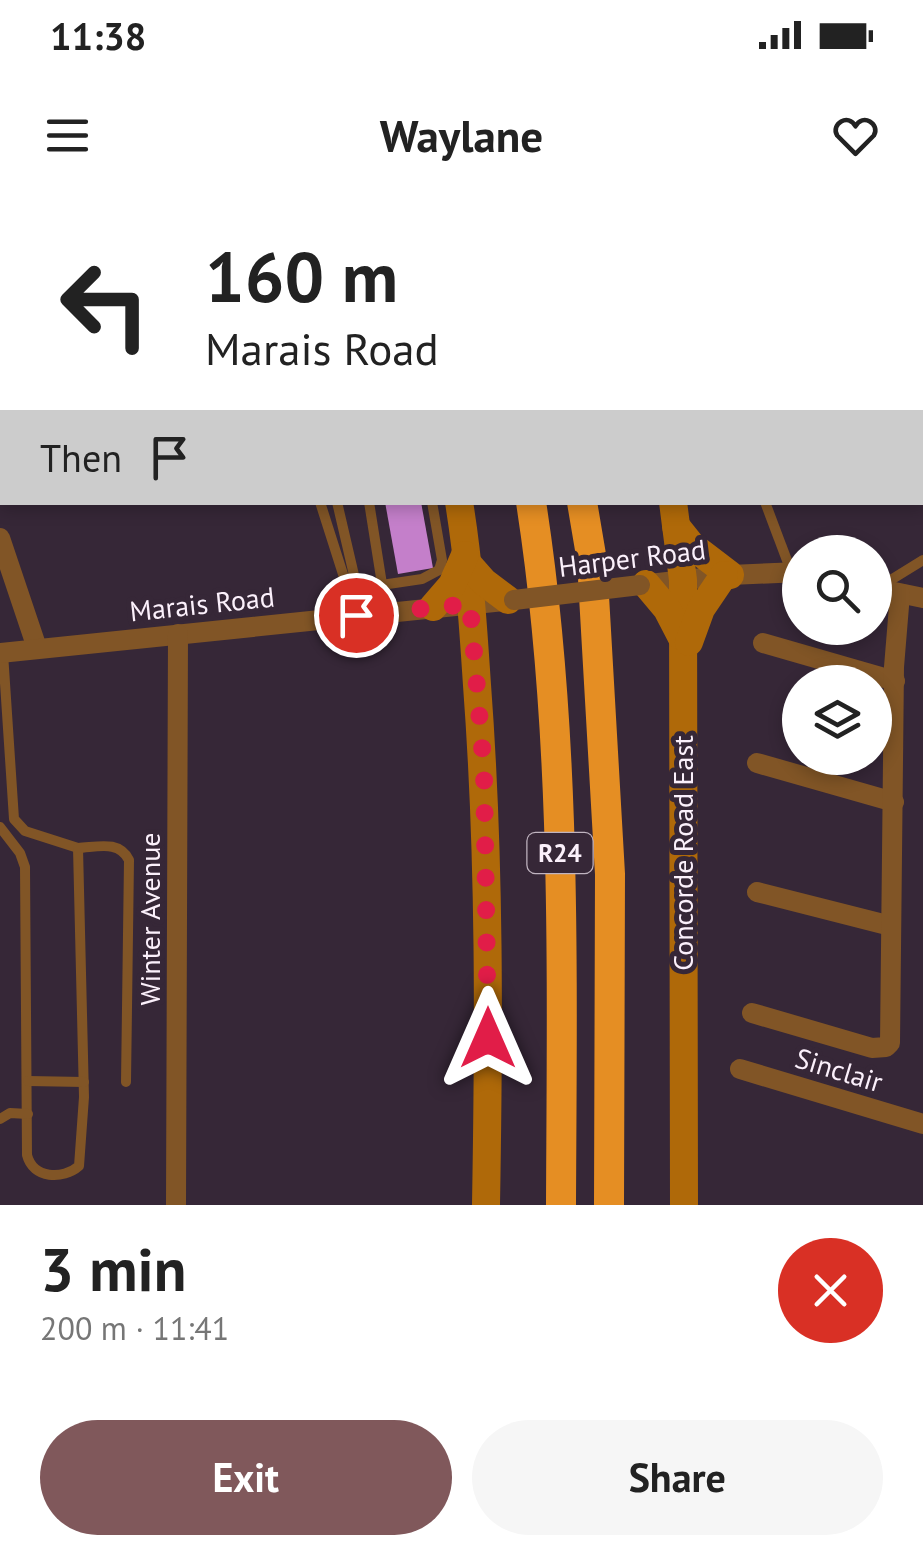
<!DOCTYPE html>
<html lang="en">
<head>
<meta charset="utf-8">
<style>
  :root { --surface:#fff; --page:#f6f6f6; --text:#222; --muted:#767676; --accent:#80585b }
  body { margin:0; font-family:"PT Sans",sans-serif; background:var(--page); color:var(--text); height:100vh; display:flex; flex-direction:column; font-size:38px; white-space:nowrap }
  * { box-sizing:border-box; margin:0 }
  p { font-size:32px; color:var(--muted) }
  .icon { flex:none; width:55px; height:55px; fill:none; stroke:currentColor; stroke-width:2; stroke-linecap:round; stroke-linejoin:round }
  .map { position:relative; height:1005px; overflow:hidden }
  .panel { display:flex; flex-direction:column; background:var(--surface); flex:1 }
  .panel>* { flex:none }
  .top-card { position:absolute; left:0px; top:0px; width:925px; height:305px; box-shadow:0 5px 15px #0003; background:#fff; color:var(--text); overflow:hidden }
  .fabs { position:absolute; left:782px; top:335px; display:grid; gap:20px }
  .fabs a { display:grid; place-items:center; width:110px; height:110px; border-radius:50%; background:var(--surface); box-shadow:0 5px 15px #0003; font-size:50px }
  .pin { position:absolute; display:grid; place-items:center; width:85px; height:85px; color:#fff; margin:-42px; border:5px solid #fff; border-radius:50%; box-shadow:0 2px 10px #0007 }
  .me { position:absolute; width:110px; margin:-55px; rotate:0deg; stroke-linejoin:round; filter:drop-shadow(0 0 8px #0008) }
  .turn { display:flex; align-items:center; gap:35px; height:210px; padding:0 40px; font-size:45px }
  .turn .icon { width:130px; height:130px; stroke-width:2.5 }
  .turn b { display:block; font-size:70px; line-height:85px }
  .then { display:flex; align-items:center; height:95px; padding:0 40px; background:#0003; gap:20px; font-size:38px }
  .round { display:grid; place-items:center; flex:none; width:105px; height:105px; border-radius:52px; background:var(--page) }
  .summary { display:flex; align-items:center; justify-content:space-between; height:170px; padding:0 40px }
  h1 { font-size:60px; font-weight:600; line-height:75px }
  .action { display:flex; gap:20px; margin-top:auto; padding:20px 40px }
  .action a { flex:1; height:115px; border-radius:60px; background:var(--accent); color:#fff; font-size:40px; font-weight:600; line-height:115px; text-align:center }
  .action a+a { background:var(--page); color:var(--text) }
  .status { display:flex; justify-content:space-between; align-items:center; height:70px; padding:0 50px; background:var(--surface); direction:ltr }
  .status svg { height:28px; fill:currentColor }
  header { display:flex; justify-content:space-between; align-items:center; height:130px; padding:0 40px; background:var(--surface); font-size:45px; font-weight:600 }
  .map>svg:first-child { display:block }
</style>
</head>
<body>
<div class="status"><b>11:38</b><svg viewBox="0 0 49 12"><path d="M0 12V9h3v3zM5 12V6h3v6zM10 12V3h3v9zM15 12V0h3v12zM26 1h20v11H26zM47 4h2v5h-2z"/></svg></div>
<header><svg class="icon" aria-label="menu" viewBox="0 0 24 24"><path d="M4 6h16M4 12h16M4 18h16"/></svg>Waylane<svg class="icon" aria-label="heart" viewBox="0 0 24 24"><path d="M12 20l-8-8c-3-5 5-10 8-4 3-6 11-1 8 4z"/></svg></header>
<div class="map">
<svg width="923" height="1005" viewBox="0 0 923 1005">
  <rect width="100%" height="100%" fill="#362737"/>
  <polygon fill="#c47fca" points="385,302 421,302 433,368 398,374"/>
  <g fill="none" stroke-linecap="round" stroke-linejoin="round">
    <g stroke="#815526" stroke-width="10">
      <polyline points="0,0 1,0"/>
      <polyline points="192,0 193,2"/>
      <polyline points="352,0 352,2"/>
      <polyline points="0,163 2,162"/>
      <polyline points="320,302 356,415"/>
      <polyline points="337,302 357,388"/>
      <polyline points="369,302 382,384"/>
      <polyline points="765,302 791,371"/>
      <polyline points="881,386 923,360"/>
      <polyline points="348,390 422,379 439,370 442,360 432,302"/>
      <path d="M0 627 20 653 25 667 27 955C33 979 63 980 79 966L84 897 78 648 25 631 14 619 3 453"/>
      <path d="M78 648C98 647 119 640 129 660L126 882"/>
      <polyline points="28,881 84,882"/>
      <polyline points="0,919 10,913 28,914"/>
    </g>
    <g stroke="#815526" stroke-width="20">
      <polyline points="0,338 37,448"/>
      <polyline points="640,385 730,375 800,372"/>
      <polyline points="875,388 923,398"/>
      <polyline points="763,443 895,481"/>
      <polyline points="0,453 514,400"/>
      <polyline points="757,563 894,602"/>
      <polyline points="757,692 891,726"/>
      <polyline points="752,813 872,848 886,847 890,843 894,467 900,394"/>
      <polyline points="740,869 923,924"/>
      <polyline points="176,1005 178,434"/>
    </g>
    <g stroke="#af6909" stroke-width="28">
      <polyline points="412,0 413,2"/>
      <polyline points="627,2 630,0"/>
      <polyline points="663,2 663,0"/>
      <path d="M459 302C469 363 473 424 477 485 490 658 489 832 486 1005"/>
      <polyline points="673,302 683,380 684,1005"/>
      <polyline points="676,326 692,346 730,375"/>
      <polyline points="469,365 484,382 508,400"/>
      <polyline points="646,384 667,409 681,436"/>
      <polyline points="433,407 452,385 465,355"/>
      <polyline points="689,442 701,409 724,375"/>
    </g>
    <g stroke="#e58e23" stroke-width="30">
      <polyline points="477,0 477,2"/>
      <polyline points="525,0 526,2"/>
      <path d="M531 302C567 533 562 772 561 1005"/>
      <polyline points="582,302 592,361 610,674 609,1005"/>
    </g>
    <polyline stroke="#815526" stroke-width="20" points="514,400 640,385"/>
  </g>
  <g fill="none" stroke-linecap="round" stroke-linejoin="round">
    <polyline stroke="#e11d48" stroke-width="18" stroke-dasharray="0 32.4" points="356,415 470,404 484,570 488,838"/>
  </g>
  <g text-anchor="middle" stroke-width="10" stroke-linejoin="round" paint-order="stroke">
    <rect fill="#362737" stroke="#c0b4c0" stroke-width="2.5" x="527.5" y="633" width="65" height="40" rx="8"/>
    <g font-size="25" font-weight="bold" fill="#fbf0fb">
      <text x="560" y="662">R24</text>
    </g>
    <g font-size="28" fill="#fbf0fb" stroke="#362737">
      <text transform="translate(632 358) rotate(-7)" y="10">Harper Road</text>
      <text transform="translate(202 404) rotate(-6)" y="10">Marais Road</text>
      <text transform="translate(683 653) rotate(-90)" y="10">Concorde Road East</text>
      <text transform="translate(150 719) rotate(-90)" y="10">Winter Avenue</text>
      <text transform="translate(839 870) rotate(17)" y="10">Sinclair</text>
    </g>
  </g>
</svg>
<div class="fabs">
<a><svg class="icon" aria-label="search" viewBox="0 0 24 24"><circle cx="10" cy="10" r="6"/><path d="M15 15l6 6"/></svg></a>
<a><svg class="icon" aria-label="layers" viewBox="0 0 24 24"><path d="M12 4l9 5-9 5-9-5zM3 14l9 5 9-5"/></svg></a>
</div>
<div class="pin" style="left:356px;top:415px;background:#d93025"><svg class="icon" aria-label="arrive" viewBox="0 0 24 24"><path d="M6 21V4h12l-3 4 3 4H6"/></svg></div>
<svg class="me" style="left:488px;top:838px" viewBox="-20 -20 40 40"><path d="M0-17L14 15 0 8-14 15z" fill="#e11d48" stroke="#fff" stroke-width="4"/></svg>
<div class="top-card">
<div class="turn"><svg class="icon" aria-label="left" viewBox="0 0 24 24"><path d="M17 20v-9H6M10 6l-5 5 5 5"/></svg><div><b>160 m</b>Marais Road</div></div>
<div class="then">Then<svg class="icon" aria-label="arrive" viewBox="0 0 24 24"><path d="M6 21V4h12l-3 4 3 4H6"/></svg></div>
</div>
</div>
<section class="panel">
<div class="summary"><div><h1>3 min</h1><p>200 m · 11:41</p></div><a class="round" style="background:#d93025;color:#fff"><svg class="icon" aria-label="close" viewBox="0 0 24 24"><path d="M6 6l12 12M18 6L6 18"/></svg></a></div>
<div class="action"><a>Exit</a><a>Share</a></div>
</section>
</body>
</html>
